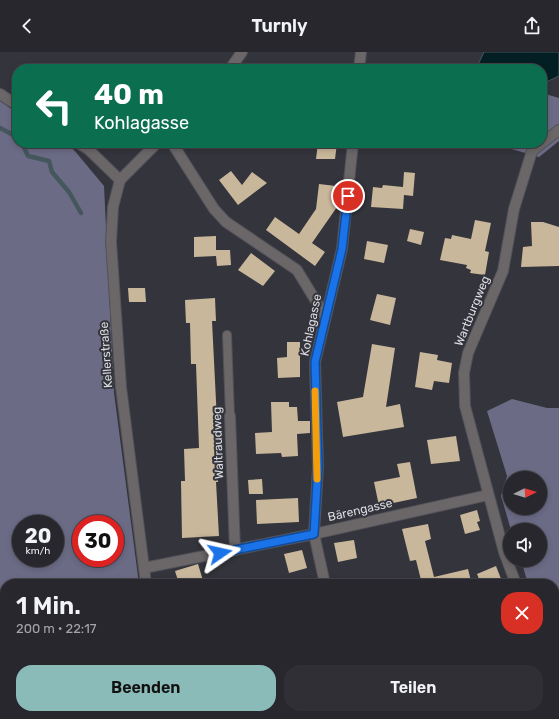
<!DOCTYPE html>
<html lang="de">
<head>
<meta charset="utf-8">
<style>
  :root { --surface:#27272d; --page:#2f2f35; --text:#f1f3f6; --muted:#a4a5aa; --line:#434449; --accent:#8bbbb9 }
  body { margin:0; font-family:Rubik,sans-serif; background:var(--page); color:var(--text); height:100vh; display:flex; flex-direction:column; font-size:15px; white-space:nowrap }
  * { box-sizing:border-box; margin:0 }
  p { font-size:13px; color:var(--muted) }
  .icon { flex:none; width:22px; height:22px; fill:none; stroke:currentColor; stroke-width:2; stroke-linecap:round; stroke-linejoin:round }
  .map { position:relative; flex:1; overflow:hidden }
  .details { position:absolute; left:0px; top:527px; width:559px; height:140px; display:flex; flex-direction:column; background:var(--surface); border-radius:16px 16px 0 0; box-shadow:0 2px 6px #0003,0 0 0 1px var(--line) }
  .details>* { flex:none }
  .guide { position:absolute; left:12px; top:12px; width:535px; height:84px; border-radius:16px; box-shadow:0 2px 6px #0003,0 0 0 1px var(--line); background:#0b6e4f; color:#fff; overflow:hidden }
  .needle { width:26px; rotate:85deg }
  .tools { position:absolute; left:503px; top:419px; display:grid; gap:8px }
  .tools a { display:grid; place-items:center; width:44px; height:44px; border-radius:50%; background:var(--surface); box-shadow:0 2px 6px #0003,0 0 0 1px var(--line); font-size:20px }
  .speed { position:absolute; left:12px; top:463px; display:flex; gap:8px; font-size:20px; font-weight:700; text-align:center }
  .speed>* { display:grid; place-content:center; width:52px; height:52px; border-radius:50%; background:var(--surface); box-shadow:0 2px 6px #0003,0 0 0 1px var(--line); line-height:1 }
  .speed small { font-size:10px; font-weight:400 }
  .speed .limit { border:6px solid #d22; background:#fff; color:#111 }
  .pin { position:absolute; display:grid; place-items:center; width:34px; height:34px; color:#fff; margin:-17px; border:2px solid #fff; border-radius:50%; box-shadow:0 1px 4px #0007 }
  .me { position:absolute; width:44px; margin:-22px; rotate:79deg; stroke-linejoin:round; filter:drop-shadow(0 0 3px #0008) }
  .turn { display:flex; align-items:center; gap:14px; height:84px; padding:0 16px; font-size:18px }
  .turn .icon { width:52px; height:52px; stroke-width:2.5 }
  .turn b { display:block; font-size:28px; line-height:34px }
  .round { display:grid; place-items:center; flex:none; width:42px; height:42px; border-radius:16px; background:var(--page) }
  .headline { display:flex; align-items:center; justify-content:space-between; height:68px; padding:0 16px }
  h1 { font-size:24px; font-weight:600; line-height:30px }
  .primary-button { display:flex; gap:8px; margin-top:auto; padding:8px 16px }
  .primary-button a { flex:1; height:46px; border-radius:16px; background:var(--accent); color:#111; font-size:16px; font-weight:600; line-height:46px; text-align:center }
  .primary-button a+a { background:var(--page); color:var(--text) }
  header { display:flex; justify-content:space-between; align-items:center; height:52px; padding:0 16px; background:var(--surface); font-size:18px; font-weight:600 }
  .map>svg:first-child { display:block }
</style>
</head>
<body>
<header><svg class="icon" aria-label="back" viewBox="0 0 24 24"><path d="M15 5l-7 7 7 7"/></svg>Turnly<svg class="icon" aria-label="share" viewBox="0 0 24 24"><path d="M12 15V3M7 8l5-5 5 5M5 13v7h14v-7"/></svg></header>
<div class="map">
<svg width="559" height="667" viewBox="0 0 559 667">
  <rect width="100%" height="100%" fill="#34343c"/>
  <g fill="#6c6b86" fill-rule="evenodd">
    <polygon points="542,41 559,46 559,89 539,105 498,93 498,91 542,91"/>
    <path d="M0 49 17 61V91H63L74 98 104 134 114 341 139 532H5V662H156V667H0ZM21 472H55V506H21ZM81 472H115V506H81Z"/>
    <path d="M512 347 547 356H559V569L554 571V532H528L521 508H540V478H511L501 444 507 424 487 359ZM510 426H540V456H510Z"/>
  </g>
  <polygon fill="#041f24" stroke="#44575d" points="484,0 559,0 559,24 542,32 542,17 476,17"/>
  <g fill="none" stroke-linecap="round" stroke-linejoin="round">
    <g stroke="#44575d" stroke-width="4.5">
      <polyline points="0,76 17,85"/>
      <polyline points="22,91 28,104 49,109 52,120 69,140 81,161"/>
    </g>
  </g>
  <g fill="#c9b79b">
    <polygon points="318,91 337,91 335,107 316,107"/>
    <polygon points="231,119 242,133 252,120 267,131 238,153 219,128"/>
    <polygon points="404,120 415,121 413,144 404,143 403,157 371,155 373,135 382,136 383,133 403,135"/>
    <polygon points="319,132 336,134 335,142 338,142 337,155 312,191 325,200 315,214 266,178 275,165 299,182 316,157"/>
    <polygon points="475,168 491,171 485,199 489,200 485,223 470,221 471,218 466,216 467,213 440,208 445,186 451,187 452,183 471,187"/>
    <polygon points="531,170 543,170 559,175 559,214 521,215 523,195 532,194"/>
    <polygon points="410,177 424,180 421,193 407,189"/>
    <polygon points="216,184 216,198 230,198 231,213 217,214 216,204 194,205 194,185"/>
    <polygon points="367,189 388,193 384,211 364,207"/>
    <polygon points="251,201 275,219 263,234 238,218"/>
    <polygon points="128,236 145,236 146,250 129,250"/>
    <polygon points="377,242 396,246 390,273 370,268"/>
    <polygon points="215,246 216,269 212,269 217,369 218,430 216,430 219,484 182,486 181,429 185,429 184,397 199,396 196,312 191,312 190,271 186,271 185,248"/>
    <polygon points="287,290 300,290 300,325 278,326 277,306 287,305"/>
    <polygon points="372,292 395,296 386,355 400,352 404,375 343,385 337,350 363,345"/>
    <polygon points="420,300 438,303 437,308 452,311 449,331 434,329 432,338 415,335"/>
    <polygon points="271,350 289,350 289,355 297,355 298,369 310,369 310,381 297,382 298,404 282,405 281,401 256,402 255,381 272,380"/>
    <polygon points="456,384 460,409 431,412 427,388"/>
    <polygon points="410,410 417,446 379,454 374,430 400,425 397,412"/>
    <polygon points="262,427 263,442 249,442 248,428"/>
    <polygon points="298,446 299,470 257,472 256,448"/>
    <polygon points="477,458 480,469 477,470 480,478 465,482 460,463"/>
    <polygon points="428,472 431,487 425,489 434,525 468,517 471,529 461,532 422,532 416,508 410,509 402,477"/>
    <polygon points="354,488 357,506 338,510 334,491"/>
    <polygon points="302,498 307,516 289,521 284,502"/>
    <polygon points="198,512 204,532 179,532 175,519"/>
    <polygon points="496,514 503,532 481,532 477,522"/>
  </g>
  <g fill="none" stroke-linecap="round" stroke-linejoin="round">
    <g stroke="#52525a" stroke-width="10">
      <polyline id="lane" points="227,283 230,364"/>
    </g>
    <g stroke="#52525a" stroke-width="12">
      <g id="street">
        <polyline points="230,17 242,0"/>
        <polyline points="359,17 361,0"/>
        <polyline points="0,42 17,53"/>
        <polyline points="78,91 88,97 120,128"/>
        <polyline points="172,91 214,157 226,170 297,218 325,264"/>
        <polyline points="120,128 113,155 111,190 121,335 146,532"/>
        <polyline points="120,128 157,91"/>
        <polyline points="230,364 235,498"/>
        <polyline points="144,516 314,482 488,443"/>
        <polyline points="325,532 314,482 318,415 315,310 342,197 353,91"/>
        <polyline points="516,532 504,500 465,354 464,321 468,301 503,219 514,157 532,99 559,78"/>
        <polyline points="554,654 558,667"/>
        <polyline points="165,662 166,667"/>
        <polyline points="261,667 324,662"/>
        <polyline points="354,667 355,662"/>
      </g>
    </g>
    <use href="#lane" stroke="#6b6667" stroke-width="8"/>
    <use href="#street" stroke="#6b6667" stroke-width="10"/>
  </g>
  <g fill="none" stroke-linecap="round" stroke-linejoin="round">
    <g stroke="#114b97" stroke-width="10">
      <polyline id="route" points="220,501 314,482 318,415 315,310 342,197 348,144"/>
    </g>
    <use href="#route" stroke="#1a73e8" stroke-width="7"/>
    <polyline stroke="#f59e0b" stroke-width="7" points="315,339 317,427"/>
  </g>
  <g text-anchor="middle" stroke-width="4" stroke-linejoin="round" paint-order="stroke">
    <g font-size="12" fill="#dbdbe1" stroke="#34343c">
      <text transform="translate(472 259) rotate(-68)" y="4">Wartburgweg</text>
      <text transform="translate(311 273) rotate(-78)" y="4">Kohlagasse</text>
      <text transform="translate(106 303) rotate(-94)" y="4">Kellerstraße</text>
      <text transform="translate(218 391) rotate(-92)" y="4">Waltraudweg</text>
      <text transform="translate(360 458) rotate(-13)" y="4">Bärengasse</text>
    </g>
  </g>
</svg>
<div class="tools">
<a><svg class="needle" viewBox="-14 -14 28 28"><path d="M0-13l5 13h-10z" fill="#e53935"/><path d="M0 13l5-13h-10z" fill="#a4a5aa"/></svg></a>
<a><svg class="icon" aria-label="sound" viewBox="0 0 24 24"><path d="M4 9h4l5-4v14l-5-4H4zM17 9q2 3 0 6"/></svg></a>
</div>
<div class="speed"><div>20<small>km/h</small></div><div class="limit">30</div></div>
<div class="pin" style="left:348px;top:144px;background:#d93025"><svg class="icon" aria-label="arrive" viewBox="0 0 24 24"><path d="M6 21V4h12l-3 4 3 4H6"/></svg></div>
<svg class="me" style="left:220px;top:501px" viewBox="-20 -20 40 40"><path d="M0-17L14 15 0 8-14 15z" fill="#1a73e8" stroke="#fff" stroke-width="4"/></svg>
<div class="guide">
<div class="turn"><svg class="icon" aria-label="left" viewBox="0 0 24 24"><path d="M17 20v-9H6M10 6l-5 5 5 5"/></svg><div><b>40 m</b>Kohlagasse</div></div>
</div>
<section class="details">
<div class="headline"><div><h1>1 Min.</h1><p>200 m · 22:17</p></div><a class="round" style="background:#d93025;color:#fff"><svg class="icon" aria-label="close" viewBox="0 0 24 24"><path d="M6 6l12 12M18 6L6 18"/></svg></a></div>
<div class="primary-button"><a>Beenden</a><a>Teilen</a></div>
</section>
</div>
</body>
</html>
